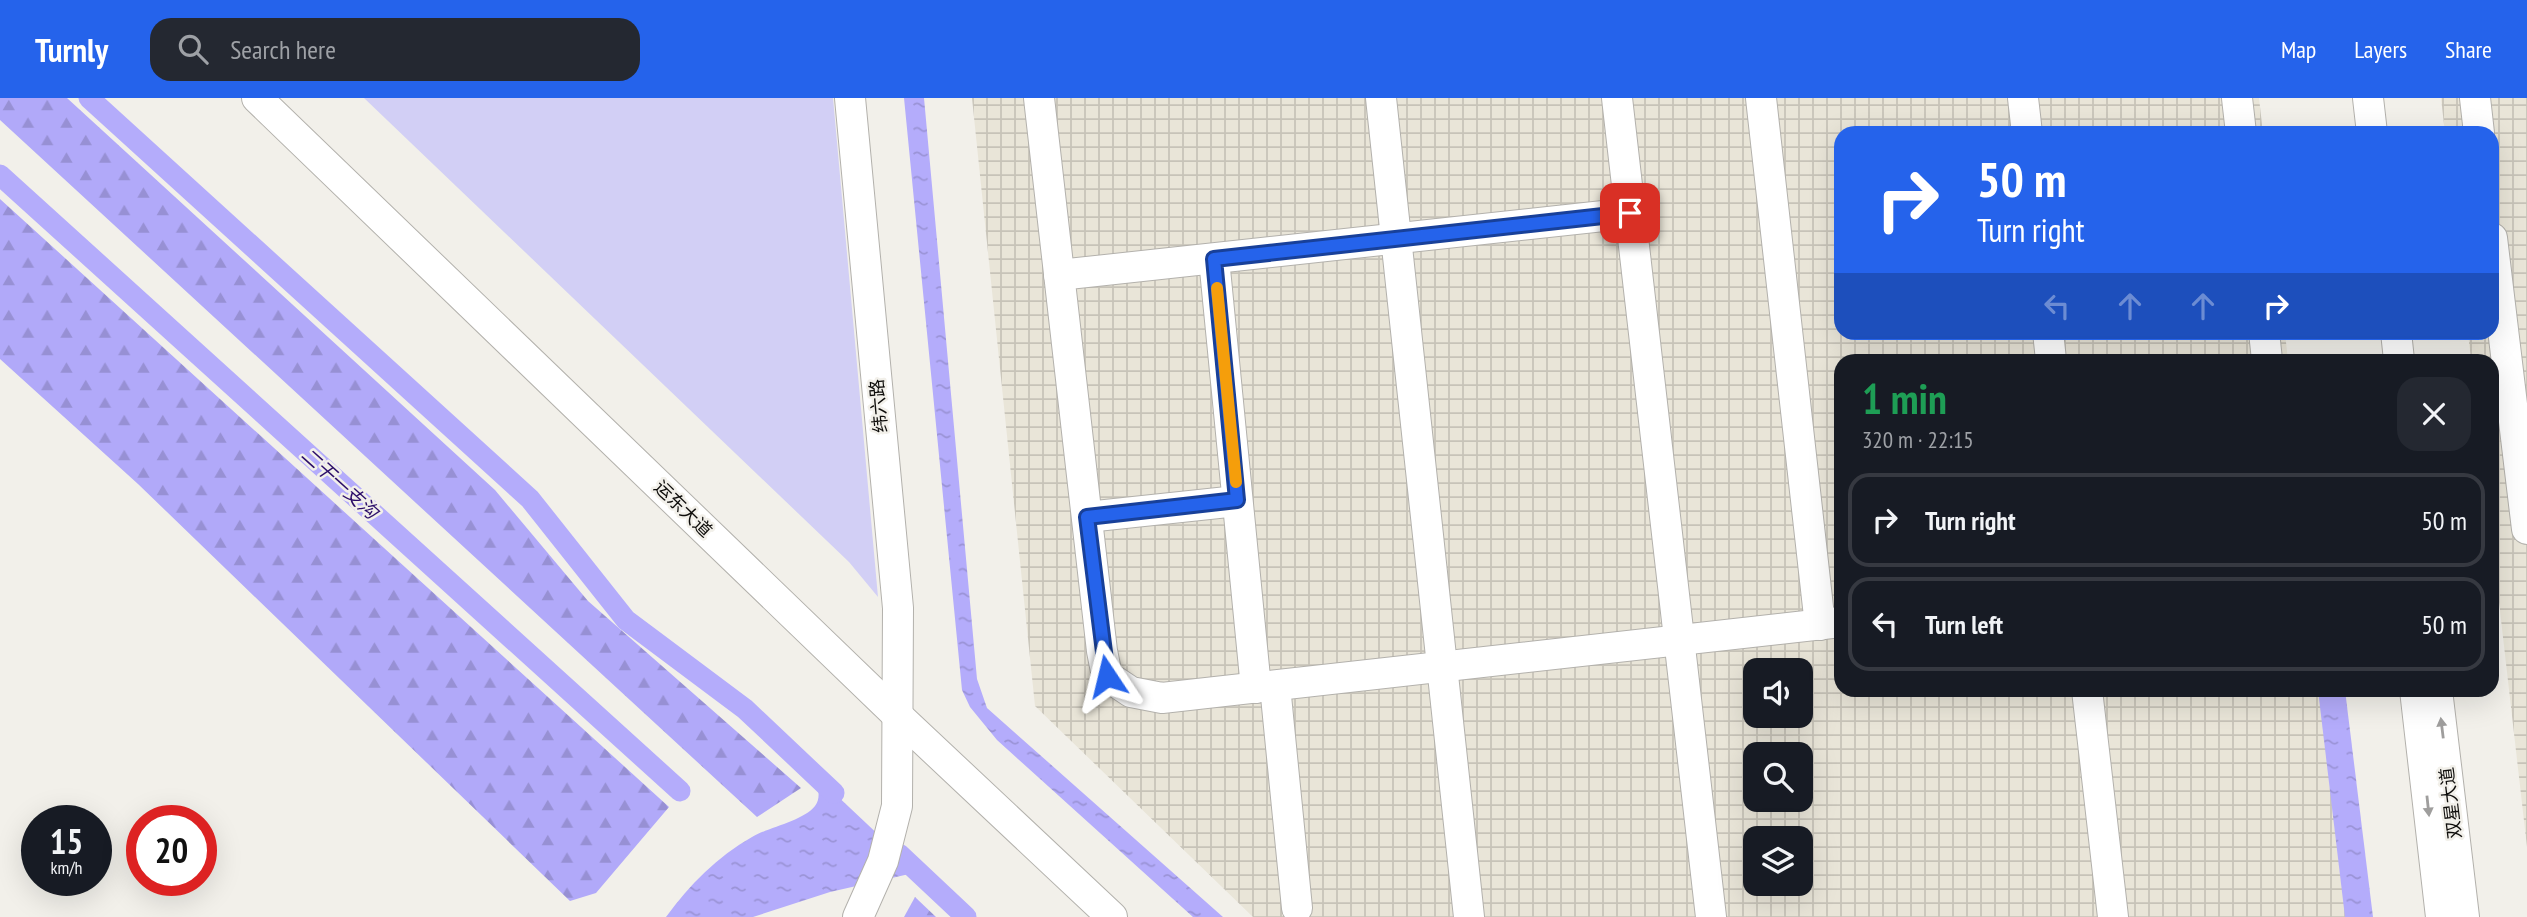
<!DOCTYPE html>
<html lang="en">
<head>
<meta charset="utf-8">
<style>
  :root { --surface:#171b24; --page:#242831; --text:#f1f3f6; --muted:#9ea1a6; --line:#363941; --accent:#2563eb }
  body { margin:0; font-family:"PT Sans Narrow","Noto Sans SC",sans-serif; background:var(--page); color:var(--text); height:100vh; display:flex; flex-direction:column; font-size:26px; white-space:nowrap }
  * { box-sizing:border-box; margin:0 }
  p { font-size:23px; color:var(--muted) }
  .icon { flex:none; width:38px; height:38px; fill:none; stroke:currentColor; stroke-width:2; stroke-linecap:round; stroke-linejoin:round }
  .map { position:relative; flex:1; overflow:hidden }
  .side { position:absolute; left:1834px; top:256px; width:665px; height:343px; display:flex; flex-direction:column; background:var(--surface); border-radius:21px; box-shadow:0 7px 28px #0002 }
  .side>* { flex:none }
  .banner { position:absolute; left:1834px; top:28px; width:665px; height:214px; border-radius:21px; box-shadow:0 7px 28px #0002; background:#2563eb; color:#fff; overflow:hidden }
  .tools { position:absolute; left:1743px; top:560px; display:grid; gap:14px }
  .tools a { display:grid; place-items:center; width:70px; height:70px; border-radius:14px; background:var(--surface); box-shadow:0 7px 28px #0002; font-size:35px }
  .speed { position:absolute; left:21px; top:707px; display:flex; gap:14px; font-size:35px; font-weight:700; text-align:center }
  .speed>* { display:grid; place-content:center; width:91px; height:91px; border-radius:50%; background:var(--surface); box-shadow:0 7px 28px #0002; line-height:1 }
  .speed small { font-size:18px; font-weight:400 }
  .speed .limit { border:10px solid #d22; background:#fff; color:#111 }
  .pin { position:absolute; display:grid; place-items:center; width:60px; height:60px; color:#fff; margin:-30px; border-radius:14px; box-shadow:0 4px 10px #0006 }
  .me { position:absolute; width:77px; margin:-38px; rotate:350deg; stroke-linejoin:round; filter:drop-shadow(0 0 5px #0008) }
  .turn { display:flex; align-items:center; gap:24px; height:147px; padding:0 28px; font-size:32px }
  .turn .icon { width:91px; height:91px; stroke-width:2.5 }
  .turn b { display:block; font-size:49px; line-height:60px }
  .lanes { display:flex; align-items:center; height:66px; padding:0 28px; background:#0003; justify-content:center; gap:35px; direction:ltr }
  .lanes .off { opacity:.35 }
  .round { display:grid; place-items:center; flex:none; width:74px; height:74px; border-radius:21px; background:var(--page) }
  .summary { display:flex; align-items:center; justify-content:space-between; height:119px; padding:0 28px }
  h1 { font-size:42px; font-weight:600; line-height:52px; color:#1e9e55 }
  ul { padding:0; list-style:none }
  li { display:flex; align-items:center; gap:21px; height:94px; margin:0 14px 10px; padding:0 14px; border:4px solid var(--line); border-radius:21px }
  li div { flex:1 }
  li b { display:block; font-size:26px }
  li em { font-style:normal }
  header { display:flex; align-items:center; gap:42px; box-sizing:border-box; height:98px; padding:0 35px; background:var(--accent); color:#fff }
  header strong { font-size:33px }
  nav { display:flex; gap:38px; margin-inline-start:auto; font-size:24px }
  .search { width:490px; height:63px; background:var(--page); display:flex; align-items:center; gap:18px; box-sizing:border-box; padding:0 24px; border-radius:21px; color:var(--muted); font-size:26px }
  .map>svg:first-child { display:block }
</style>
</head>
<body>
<header>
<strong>Turnly</strong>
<div class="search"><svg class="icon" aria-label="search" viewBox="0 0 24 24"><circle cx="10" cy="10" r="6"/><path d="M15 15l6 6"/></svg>Search here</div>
<nav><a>Map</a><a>Layers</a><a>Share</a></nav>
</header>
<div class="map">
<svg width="2527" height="819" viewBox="0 0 2527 819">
  <defs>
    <pattern id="industrial-grid" width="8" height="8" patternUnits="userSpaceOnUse" patternTransform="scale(1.75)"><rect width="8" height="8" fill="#e9e5d8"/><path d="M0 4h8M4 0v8" fill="none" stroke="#c7c3b8"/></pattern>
    <pattern id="forest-firs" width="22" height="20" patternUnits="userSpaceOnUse" patternTransform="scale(1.75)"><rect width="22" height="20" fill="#b1a9f9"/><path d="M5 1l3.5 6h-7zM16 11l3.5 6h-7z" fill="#9790d4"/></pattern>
    <pattern id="water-ripples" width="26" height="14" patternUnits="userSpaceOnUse" patternTransform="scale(1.75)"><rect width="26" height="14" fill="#b4acfb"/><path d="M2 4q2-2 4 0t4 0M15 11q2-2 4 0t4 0" fill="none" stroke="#9a93d6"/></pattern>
  </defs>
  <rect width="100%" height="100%" fill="#f2f0ea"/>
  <g fill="url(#industrial-grid)" fill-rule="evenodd">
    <path d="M972 0H2259L2263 35H1841V234L2285 235 2288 262H1841V592H2323L2346 819H1253L1035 608ZM1755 572H1801V618H1755ZM1755 656H1801V702H1755ZM1755 740H1801V786H1755Z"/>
    <polygon points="2441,0 2527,0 2527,749 2492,443 2492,262 2471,262 2468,235 2492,234 2492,35 2445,35"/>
  </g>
  <polygon fill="#d2cff5" points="364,0 833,0 878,499 849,464"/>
  <g fill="url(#forest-firs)">
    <polygon points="0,0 67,0 495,392 588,503 801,690 757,719 0,22"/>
    <polygon points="0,101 669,709 596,795 570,803 138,386 0,261"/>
    <polygon points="915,799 936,819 904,819"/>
  </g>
  <g fill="url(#water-ripples)">
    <polygon points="904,0 924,0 977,581 987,610 1223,819 1193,819 997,642 970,609 962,592"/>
    <polygon points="2318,592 2345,592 2373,819 2345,819"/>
    <path d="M815 677 918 774 830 794 753 819H666C690 786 717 759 752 739 769 729 803 723 815 708 822 699 817 687 815 677Z"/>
  </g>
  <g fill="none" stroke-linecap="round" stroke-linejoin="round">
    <g stroke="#b4acfb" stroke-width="21">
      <polyline points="89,0 530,401 626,522 745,611 834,695"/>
      <polyline points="0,77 680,693"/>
      <polyline points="899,756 966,819"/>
    </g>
    <g stroke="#b3b1ac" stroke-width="32">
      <g id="minor">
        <polyline points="257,0 897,617 1112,819"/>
        <polyline points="850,0 898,510 897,708 883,763 858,819"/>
        <polyline points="1039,0 1102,553 1107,578 1131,594 1162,600 1841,524"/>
        <polyline points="1381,0 1469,819"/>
        <polyline points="1617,0 1711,819"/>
        <polyline points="1761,0 1820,527"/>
        <polyline points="2023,0 2027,35"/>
        <polyline points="2237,0 2241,35"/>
        <polyline points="2368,0 2372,35"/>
        <polyline points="2475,0 2479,35"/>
        <polyline points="2492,140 2527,431"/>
        <polyline points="1214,161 1256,590"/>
        <polyline points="1059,177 1631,115"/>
        <polyline points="2048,234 2051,262"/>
        <polyline points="2264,234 2267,262"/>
        <polyline points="2396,234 2399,262"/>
        <polyline points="1087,419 1237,403"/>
        <polyline points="1275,588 1297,810"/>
        <polyline points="2087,592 2113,819"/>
        <polyline points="2415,592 2441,819"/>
        <polyline points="2437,592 2464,819"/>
      </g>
    </g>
    <use href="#minor" stroke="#fff" stroke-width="30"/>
  </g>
  <defs><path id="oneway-solid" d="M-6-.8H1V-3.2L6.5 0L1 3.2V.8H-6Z" transform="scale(1.75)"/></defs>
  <g fill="#9f9e9d">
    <use href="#oneway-solid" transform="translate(2442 630) rotate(-97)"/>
    <use href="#oneway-solid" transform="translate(2428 708) rotate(84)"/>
  </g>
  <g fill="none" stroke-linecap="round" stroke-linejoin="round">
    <g stroke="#184099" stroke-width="18">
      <polyline id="route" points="1107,578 1087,419 1237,402 1214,161 1630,115"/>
    </g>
    <use href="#route" stroke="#2563eb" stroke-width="12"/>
    <polyline stroke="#f59e0b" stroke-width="12" points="1217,190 1236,384"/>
  </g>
  <g text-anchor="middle" stroke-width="5" stroke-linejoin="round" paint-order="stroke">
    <g font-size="18" fill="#0e0d0b" stroke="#f2f0ea">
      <text transform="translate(879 308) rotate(-95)" y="6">纬六路</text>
      <text transform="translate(683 411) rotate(44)" y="6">运东大道</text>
      <text transform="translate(2451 705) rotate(-97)" y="6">双星大道</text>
    </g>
    <g font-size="19" font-style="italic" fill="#2b0d69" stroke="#f2f0ea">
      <text transform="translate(340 385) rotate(42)" y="7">二干一支沟</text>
    </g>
  </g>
</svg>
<div class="tools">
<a><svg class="icon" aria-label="sound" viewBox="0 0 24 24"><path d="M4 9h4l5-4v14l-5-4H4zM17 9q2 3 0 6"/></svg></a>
<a><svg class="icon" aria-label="search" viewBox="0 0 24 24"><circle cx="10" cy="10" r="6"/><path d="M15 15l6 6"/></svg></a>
<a><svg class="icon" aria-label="layers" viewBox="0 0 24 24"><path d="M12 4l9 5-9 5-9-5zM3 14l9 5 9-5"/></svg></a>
</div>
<div class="speed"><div>15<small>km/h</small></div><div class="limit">20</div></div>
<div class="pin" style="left:1630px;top:115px;background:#d93025"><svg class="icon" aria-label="arrive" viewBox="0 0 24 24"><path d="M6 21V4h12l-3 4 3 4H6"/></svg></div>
<svg class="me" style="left:1107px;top:578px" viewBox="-20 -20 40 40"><path d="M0-17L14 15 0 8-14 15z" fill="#2563eb" stroke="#fff" stroke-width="4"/></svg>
<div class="banner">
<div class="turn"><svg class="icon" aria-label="right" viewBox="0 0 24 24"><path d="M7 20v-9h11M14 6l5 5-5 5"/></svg><div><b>50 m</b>Turn right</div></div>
<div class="lanes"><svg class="icon off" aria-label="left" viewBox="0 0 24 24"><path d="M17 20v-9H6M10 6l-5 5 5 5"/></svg><svg class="icon off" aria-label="ahead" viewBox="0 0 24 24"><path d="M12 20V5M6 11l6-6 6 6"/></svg><svg class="icon off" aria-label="ahead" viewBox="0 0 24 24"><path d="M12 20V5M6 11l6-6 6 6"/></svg><svg class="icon" aria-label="right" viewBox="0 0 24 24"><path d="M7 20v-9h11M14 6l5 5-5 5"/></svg></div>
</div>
<section class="side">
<div class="summary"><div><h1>1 min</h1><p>320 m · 22:15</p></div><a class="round"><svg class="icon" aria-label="close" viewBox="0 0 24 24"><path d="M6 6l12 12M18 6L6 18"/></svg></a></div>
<ul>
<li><svg class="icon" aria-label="right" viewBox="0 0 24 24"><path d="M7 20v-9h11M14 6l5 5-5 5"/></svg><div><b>Turn right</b></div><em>50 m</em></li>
<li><svg class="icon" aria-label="left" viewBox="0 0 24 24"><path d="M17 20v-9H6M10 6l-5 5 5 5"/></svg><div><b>Turn left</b></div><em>50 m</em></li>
</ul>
</section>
</div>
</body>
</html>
